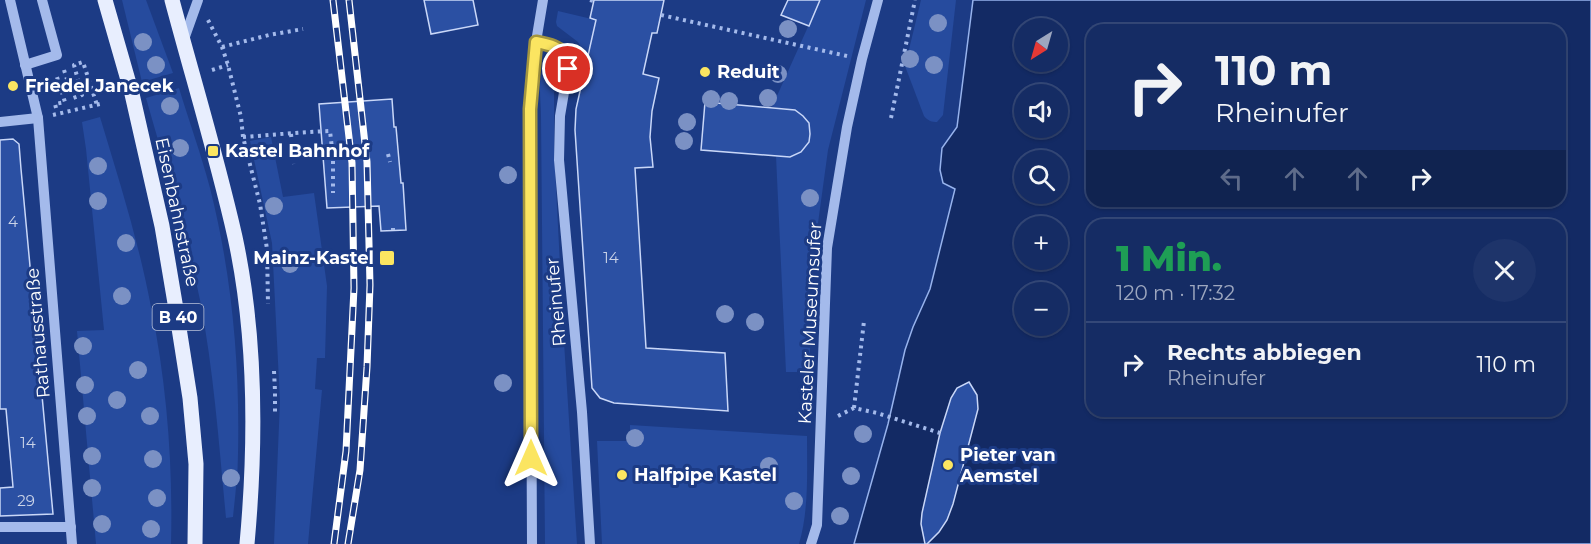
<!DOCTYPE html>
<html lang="de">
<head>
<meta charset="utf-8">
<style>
  :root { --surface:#152c64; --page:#1e346a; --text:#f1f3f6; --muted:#9da7bf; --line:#344878 }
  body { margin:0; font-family:Montserrat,sans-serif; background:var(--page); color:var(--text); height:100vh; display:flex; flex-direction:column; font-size:22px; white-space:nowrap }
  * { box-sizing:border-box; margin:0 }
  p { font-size:20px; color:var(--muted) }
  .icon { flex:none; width:33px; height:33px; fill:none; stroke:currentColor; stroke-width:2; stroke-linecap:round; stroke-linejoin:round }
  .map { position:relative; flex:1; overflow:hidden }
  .drawer { position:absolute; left:1086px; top:219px; width:480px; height:198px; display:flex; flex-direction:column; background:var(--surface); border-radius:18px; box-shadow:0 2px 4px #0004,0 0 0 2px var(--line) }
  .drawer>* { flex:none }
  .top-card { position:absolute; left:1086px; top:24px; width:480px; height:183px; border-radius:18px; box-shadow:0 2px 4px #0004,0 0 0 2px var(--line); background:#152c64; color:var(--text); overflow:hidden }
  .needle { width:39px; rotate:217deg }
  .tools { position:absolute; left:1014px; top:18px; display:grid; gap:12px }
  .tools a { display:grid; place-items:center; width:54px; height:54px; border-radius:50%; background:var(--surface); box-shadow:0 2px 4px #0004,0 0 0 2px var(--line); font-size:30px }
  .pin { position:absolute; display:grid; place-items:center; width:51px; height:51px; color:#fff; margin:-26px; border:3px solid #fff; border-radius:50%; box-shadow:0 2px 6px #0007 }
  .me { position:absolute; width:66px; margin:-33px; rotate:0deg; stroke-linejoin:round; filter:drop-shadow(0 0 4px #0008) }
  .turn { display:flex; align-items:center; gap:21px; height:126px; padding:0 30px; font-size:27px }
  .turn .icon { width:78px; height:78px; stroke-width:2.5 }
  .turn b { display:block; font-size:42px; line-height:51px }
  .lanes { display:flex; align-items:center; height:57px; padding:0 30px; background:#0003; justify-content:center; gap:30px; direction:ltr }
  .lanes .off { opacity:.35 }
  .round { display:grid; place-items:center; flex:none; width:63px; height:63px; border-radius:32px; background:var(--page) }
  .head { display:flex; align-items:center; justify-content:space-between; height:102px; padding:0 30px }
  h1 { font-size:36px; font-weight:800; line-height:45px; color:#1e9e55 }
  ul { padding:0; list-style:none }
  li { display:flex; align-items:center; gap:18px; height:84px; padding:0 30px; border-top:2px solid var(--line) }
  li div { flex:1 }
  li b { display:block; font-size:22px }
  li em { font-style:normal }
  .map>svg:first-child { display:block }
</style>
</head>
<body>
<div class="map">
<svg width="1591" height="544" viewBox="0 0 1591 544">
  <rect width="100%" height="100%" fill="#1c3b85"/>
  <g fill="#264b9e">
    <polygon points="122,0 146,0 173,73 142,82"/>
    <path d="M820 0H866L828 150 815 245 809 372H786L776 156C783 157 789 158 795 155 814 147 815 119 795 111 788 108 779 108 772 107Z"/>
    <path d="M921 0H956L943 115 937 122C932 122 928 121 924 116L905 66Z"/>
    <polygon points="558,11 596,20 587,58 578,42 557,26 556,22"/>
    <path d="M551 61 555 63 557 67V78L554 92V149L564 342 577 544H545L541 117C541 100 537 79 545 63Z"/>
    <path d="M179 88C189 121 201 154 210 188 232 275 240 364 238 454 238 475 235 496 233 517L226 518C219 445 214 372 200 300 186 232 165 165 146 98Z"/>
    <path d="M100 117C119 180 139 243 151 307 167 385 173 465 171 544H96L77 331 104 330 86 149 82 122Z"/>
    <polygon points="271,137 283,197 314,193 327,286 325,358 317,358 315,389 322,390 308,544 274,544 280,401 272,243 250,141"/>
    <path d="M630 425 807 436C807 472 809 510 799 544H602L597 441H630Z"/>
  </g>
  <path fill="#132a64" stroke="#97b3ed" stroke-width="1.5" fill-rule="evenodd" d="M973 0H1591V544H854L888 424 905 350 913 327 930 289 955 189 943 183 940 170 942 148 957 127ZM1024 28H1058V62H1024ZM1092 30H1560V201H1092ZM1024 94H1058V128H1024ZM1024 160H1058V194H1024ZM1092 225H1560V411H1092ZM1024 226H1058V260H1024ZM1024 292H1058V326H1024Z"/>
  <g fill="#2b50a3" stroke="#c9d7f8" stroke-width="1.5">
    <polygon points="424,0 473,0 478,25 431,34"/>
    <polygon points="594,0 664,0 657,33 652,33 643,74 659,78 652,111 650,137 653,167 635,168 646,348 725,353 728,411 614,403 600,398 592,388 575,130 576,109 596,20 590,18"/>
    <polygon points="788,0 820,0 809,26 781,15"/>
    <polygon points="392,99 394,127 396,127 401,183 403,183 406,230 381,231 379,206 327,208 319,104"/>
    <polygon points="705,102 795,110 803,116 809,123 810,134 809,142 801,152 790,157 701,150"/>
    <polygon points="13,139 19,144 21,169 53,514 0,516 0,488 13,487 6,409 0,409 0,140"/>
    <polygon points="969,382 977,395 978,409 953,504 947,520 939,532 927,544 925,544 921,524 922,513 940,433 951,398 957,388"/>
  </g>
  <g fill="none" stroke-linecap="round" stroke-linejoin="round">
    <g stroke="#a4baeb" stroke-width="4" stroke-dasharray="3 4.5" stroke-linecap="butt">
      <polyline points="590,0 594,1"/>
      <polyline points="661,15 847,56"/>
      <polyline points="208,20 222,47 228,65 241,117 243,137 260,204 267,249 268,304"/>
      <polyline points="222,47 269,35 303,29"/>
      <polyline points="64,70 73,98 82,95 74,65 83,62 97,105"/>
      <polyline points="212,70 228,65"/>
      <polyline points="150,89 175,82"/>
      <polyline points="56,108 55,104 65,102 56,74"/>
      <polyline points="53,115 104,103"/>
      <polyline points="891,118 915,0"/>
      <polyline points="291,134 294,164"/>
      <path d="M243 137C272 135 301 132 330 131L333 157"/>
      <polyline points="388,154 390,162"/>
      <polyline points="307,157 333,157 333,193"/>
      <polyline points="393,228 393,230"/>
      <polyline points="274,371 275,391 275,414"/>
      <polyline points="854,408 864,321"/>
      <polyline points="838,416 854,408 877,413 940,433"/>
    </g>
    <g stroke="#a4baeb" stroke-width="10">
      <polyline points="10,0 38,118 72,544"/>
      <polyline points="183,42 198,0"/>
      <polyline points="536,42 548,44 560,50 567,58 568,69 560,116 559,160 582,412 590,544"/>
      <polyline points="25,65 57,55 42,0"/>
      <polyline points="0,122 38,118"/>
      <polyline points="0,527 71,527"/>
      <polyline points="532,544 530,109 536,42 543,0"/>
      <polyline points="811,544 817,525 827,248 847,127 862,59 878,0"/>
    </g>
    <g stroke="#e8eefe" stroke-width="15">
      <polyline points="105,0 132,94 162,226 176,309 190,398 196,464 195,544"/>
      <path d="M172 0C193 79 217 157 235 237 256 334 256 445 247 544"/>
    </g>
    <g stroke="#fff" stroke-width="7">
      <g id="rail">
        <polyline points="333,0 352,163 354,288 346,451 334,544"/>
        <polyline points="348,544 360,470 367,367 370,285 367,162 349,0"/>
      </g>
    </g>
    <use href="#rail" stroke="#1c3b85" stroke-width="4.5" stroke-dasharray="14" stroke-linecap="butt"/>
  </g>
  <g fill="#7b91c4">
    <circle cx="938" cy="23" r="9"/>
    <circle cx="788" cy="29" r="9"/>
    <circle cx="143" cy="42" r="9"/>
    <circle cx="910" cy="59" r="9"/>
    <circle cx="156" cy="65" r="9"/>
    <circle cx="934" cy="65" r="9"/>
    <circle cx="778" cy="74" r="9"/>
    <circle cx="768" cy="98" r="9"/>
    <circle cx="711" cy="99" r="9"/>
    <circle cx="729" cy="101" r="9"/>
    <circle cx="170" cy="106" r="9"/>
    <circle cx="687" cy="122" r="9"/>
    <circle cx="684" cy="141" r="9"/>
    <circle cx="180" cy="148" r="9"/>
    <circle cx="98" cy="166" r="9"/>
    <circle cx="508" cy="175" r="9"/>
    <circle cx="810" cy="198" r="9"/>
    <circle cx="98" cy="201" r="9"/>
    <circle cx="274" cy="206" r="9"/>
    <circle cx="126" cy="243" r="9"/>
    <circle cx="290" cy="264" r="9"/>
    <circle cx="122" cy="296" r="9"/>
    <circle cx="725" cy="314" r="9"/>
    <circle cx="755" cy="322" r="9"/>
    <circle cx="83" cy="346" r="9"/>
    <circle cx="138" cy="370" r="9"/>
    <circle cx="503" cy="383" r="9"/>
    <circle cx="85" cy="385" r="9"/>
    <circle cx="117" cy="400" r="9"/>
    <circle cx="87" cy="416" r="9"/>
    <circle cx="150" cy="416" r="9"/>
    <circle cx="863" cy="434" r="9"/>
    <circle cx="635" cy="438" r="9"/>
    <circle cx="92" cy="456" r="9"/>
    <circle cx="153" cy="459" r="9"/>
    <circle cx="769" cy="466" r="9"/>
    <circle cx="851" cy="476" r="9"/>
    <circle cx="231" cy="478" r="9"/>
    <circle cx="92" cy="488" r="9"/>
    <circle cx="157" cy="498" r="9"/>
    <circle cx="794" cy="501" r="9"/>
    <circle cx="840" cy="516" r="9"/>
    <circle cx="102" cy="524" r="9"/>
    <circle cx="151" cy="529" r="9"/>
  </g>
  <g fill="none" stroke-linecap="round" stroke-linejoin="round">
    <g stroke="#a3953f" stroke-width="15">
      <path id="route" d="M531 458 530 109 536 42C547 44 563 47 567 59 569 62 568 66 568 69"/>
    </g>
    <use href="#route" stroke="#fbe561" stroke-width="10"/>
  </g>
  <g fill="#fbe561" stroke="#1c3b85" stroke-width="2">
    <circle cx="705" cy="72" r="6"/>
    <circle cx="13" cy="86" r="6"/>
    <rect x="207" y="145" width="12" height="12" rx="3"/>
    <rect x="379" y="250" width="16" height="16" rx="3"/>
    <circle cx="948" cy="465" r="6"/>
    <circle cx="622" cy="475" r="6"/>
  </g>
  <g text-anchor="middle" stroke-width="6" stroke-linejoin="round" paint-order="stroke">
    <g font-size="15" fill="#cad3e8">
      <text x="13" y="227">4</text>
      <text x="611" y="263">14</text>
      <text x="28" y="448">14</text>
      <text x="26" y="506">29</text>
    </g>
    <rect fill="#1c3b85" stroke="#bbc4da" stroke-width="1.5" x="152.5" y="304" width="51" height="26" rx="4.5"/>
    <g font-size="16" font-weight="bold" fill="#fff">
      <text x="178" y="323">B 40</text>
    </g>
    <g font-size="18" font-weight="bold" fill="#fff" stroke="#1c3b85" text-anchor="start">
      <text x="717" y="78">Reduit</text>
      <text x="25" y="92">Friedel Janecek</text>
      <text x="225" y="157">Kastel Bahnhof</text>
      <text x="374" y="264" text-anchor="end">Mainz-Kastel</text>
      <text x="960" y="461">Pieter van<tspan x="960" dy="21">Aemstel</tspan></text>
      <text x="634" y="481">Halfpipe Kastel</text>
    </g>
    <g font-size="18" fill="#fff" stroke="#1c3b85">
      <text transform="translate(177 212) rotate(78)" y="6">Eisenbahnstraße</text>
      <text transform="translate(556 302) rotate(-95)" y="6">Rheinufer</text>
      <text transform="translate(810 323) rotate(-87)" y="6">Kasteler Museumsufer</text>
      <text transform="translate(38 333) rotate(-95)" y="6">Rathausstraße</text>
    </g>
  </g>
</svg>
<div class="tools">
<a><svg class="needle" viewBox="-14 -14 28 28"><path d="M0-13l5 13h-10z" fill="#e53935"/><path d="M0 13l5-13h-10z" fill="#9da7bf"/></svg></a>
<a><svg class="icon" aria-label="sound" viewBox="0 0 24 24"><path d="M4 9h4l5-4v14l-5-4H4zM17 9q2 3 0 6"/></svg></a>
<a><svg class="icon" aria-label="search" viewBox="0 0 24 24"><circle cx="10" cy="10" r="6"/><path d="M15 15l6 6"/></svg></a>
<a>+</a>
<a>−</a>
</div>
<div class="pin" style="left:568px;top:69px;background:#d93025"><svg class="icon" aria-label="arrive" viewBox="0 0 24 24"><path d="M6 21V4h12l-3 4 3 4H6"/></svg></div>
<svg class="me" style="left:531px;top:458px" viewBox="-20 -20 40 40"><path d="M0-17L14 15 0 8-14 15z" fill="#fbe561" stroke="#fff" stroke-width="4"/></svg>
<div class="top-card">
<div class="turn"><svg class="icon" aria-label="right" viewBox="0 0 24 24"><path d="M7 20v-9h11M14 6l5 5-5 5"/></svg><div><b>110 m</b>Rheinufer</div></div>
<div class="lanes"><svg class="icon off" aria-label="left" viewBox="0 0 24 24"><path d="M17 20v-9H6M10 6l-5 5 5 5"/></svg><svg class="icon off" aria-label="ahead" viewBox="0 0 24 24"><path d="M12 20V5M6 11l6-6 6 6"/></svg><svg class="icon off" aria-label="ahead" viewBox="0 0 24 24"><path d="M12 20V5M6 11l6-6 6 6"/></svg><svg class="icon" aria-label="right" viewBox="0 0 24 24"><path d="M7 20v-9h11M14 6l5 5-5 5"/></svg></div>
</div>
<section class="drawer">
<div class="head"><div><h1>1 Min.</h1><p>120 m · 17:32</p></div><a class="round"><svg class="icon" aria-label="close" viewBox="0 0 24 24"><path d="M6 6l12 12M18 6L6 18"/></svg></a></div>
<ul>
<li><svg class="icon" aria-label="right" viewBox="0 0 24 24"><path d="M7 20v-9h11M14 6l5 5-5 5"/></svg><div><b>Rechts abbiegen</b><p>Rheinufer</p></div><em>110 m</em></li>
</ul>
</section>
</div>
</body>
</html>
